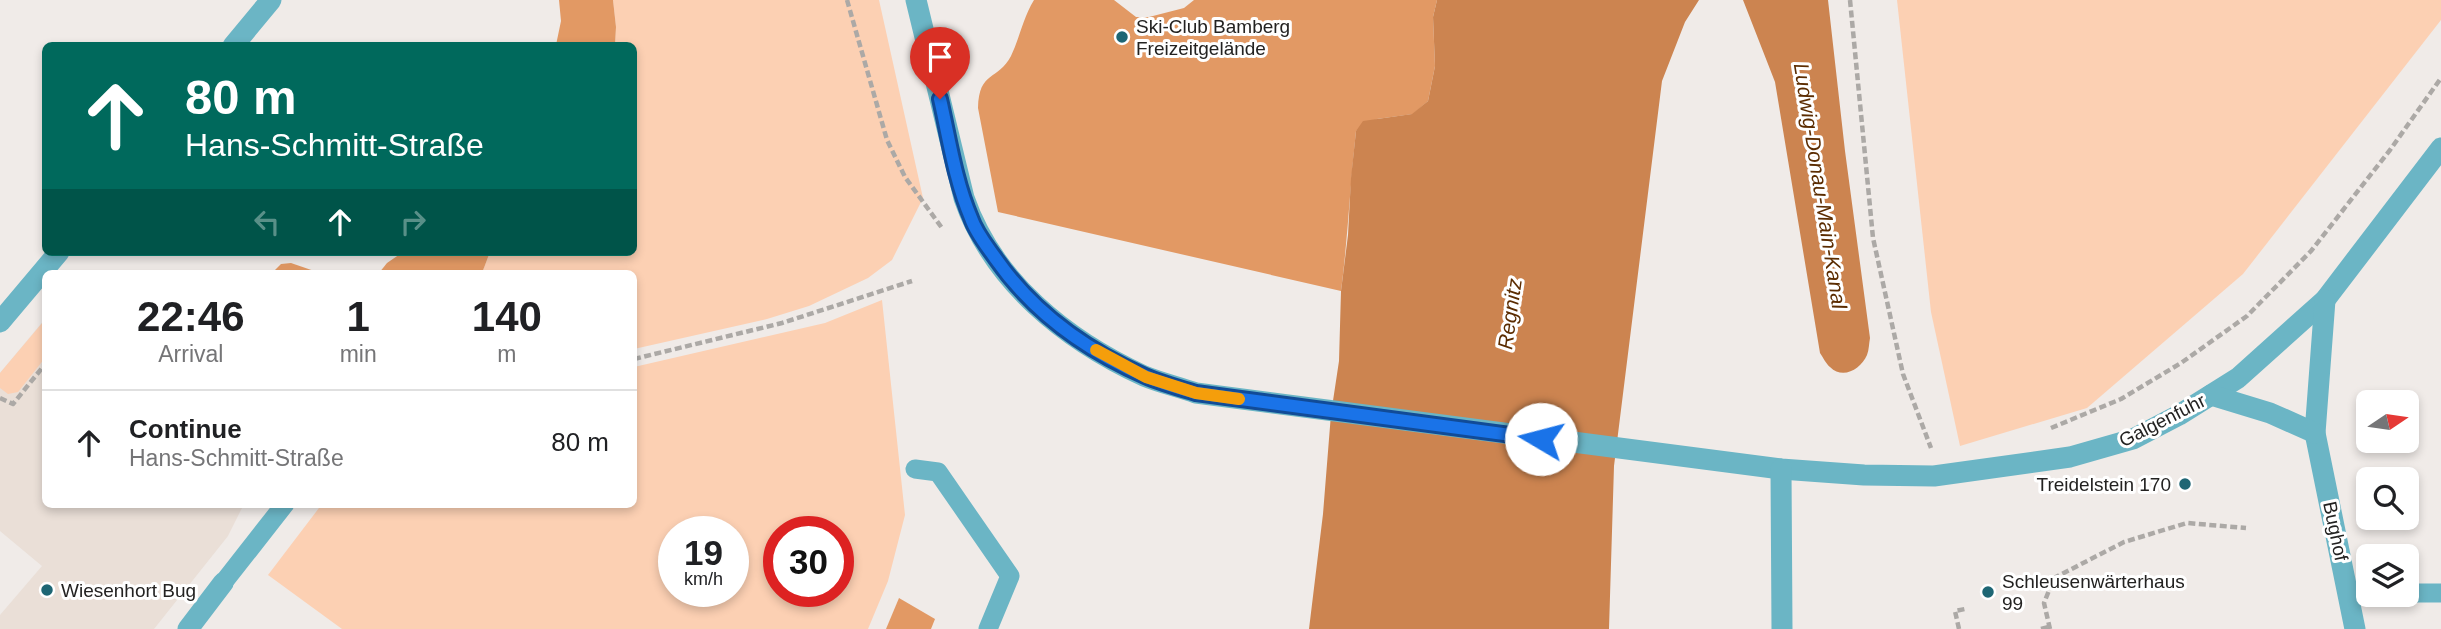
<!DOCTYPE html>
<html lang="en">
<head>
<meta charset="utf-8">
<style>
  :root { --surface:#fff; --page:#f6f6f6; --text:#202124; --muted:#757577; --line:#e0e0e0 }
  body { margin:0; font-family:Arial,sans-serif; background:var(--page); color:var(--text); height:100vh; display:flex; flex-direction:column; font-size:26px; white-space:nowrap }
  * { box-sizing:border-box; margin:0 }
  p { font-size:23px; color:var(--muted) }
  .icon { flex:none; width:38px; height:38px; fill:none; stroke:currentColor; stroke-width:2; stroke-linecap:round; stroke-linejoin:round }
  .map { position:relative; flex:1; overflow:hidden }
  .panel { position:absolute; left:42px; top:270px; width:595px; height:238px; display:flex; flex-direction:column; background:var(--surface); border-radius:10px; box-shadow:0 4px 10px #0003 }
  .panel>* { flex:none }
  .hud { position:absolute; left:42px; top:42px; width:595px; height:214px; border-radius:10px; box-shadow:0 4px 10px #0003; background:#00695c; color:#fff; overflow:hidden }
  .needle { width:46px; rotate:77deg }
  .controls { position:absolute; left:2356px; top:390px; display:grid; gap:14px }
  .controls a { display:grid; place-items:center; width:63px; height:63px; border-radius:10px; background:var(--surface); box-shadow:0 4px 10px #0003; font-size:35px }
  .speed { position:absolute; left:658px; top:516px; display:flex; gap:14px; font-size:35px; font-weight:700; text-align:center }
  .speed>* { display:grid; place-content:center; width:91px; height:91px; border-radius:50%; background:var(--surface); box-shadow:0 4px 10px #0003; line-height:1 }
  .speed small { font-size:18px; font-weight:400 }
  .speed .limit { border:10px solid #d22; background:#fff; color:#111 }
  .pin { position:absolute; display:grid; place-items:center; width:60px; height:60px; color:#fff; margin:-72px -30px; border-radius:50% 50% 50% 0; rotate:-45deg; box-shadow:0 0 7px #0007 }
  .pin .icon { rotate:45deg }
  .me { position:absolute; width:77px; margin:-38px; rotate:278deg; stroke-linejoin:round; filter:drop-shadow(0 0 5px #0008) }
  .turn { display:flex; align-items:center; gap:24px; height:147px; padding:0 28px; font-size:32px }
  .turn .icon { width:91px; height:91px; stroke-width:2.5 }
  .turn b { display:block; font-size:49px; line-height:60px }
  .lanes { display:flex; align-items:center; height:66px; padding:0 28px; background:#0003; justify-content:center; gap:35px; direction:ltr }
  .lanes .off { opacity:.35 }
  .eta { display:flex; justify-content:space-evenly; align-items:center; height:119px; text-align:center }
  .eta b { font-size:42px; font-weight:700; line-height:49px }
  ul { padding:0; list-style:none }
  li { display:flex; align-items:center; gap:21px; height:105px; padding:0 28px; border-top:2px solid var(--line) }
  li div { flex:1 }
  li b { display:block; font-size:26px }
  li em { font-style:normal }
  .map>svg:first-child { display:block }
</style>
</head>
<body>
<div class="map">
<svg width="2441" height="629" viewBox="0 0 2441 629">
  <rect width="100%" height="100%" fill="#f0ebe8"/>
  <polygon fill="#eadfd7" points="45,319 46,504 244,504 228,536 154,629 0,629 0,615 42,566 0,531 0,373"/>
  <g fill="#fcd0b3" fill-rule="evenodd">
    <polygon points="613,0 879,0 923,198 892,260 868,278 809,306 767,319 634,349 634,273 482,273 490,252 634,252 634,46 615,45 616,27"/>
    <polygon points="1897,0 2441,0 2441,20 2243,274 2087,408 1960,446 1931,312"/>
    <path d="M882 300 905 515 888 581 868 629H342L268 575 322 504H634V367L825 323ZM674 532H733V592H674ZM779 532H838V592H779Z"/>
    <polygon points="43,322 45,325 45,358 18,392 8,394 0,388 0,373"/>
  </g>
  <g fill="#e29964">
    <polygon points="559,0 613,0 616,27 615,45 556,45 561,21"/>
    <path d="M1034 0H1114L1136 17H1149L1184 8 1194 0H1437L1433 17 1435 66 1428 101 1413 114 1377 119 1356 131C1350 184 1348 238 1341 291L998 212 978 108C979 70 998 81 1011 56 1020 37 1023 18 1034 0Z"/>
    <polygon points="403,252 490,252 482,273 379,273 387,263"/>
    <polygon points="291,263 320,273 272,273 281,264"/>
    <polygon points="899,598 935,619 931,629 886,629"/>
  </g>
  <g fill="#cc8450">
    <polygon points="1437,0 1699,0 1685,22 1662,81 1614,466 1609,629 1309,629 1323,514 1331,414 1339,361 1341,291 1348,235 1351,178 1356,131 1363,121 1412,114 1428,101 1435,66 1433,17"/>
    <path d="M1743 0H1828L1845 151 1870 338C1869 343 1869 350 1867 355 1861 369 1843 380 1830 367 1826 364 1823 357 1820 353L1775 82Z"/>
  </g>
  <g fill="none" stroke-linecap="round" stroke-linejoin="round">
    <g stroke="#aca9a6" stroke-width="4.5" stroke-dasharray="7 3.5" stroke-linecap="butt">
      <polyline points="847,0 887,140 905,177 942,228"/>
      <polyline points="1850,0 1873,238 1903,374 1931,448"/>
      <polyline points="634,359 782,323 912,281"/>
      <polyline points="0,398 13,404 46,363"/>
      <polyline points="2051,428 2121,399 2181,363 2247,316 2311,251 2390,150 2441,78"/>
      <polyline points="1959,629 1955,611 1965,609"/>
      <polyline points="2041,629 2049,627"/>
      <polyline points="2050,629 2044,603 2054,578 2124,542 2187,523 2246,528"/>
    </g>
    <g stroke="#6bb5c5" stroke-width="19">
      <polyline points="915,469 938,472 1010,576 988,629"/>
      <polyline points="223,583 285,504"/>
      <polyline points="2406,593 2441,593"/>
      <polyline points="2349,595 2368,594"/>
    </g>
    <g stroke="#6bb5c5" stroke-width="21">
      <path d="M916 0 964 198C993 282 1066 340 1144 376 1161 383 1179 387 1196 393L1781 469 1864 475 1934 476 2070 457 2133 439 2179 415 2238 378 2325 300 2441 148"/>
      <polyline points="2325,300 2315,433 2355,629"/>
      <polyline points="2211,395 2270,413 2315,433"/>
      <polyline points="1781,469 1782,629"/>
      <polyline points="188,629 223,583"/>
    </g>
    <g stroke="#6bb5c5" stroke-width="21">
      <polyline points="233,46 271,0"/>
      <polyline points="0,322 59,252"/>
    </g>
  </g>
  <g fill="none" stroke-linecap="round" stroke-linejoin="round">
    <g stroke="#114b97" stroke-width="18">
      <path id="route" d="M940 99C949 138 955 181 971 218 976 233 987 246 996 259 1033 312 1086 350 1145 376 1161 383 1179 388 1196 393L1541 439"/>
    </g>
    <use href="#route" stroke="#1a73e8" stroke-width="12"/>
    <polyline stroke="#f59e0b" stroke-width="12" points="1096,350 1146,377 1196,393 1239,399"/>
  </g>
  <g fill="#1e6674" stroke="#fff" stroke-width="2.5">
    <circle cx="1122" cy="37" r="7"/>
    <circle cx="2185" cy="484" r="7"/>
    <circle cx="47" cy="590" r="7"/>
    <circle cx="1988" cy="592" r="7"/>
  </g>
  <g text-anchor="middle" stroke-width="6" stroke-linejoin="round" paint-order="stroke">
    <g font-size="19" fill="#232221" stroke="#fff" text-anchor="start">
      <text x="1136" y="33">Ski-Club Bamberg<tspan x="1136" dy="22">Freizeitgelände</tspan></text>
      <text x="2171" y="491" text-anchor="end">Treidelstein 170</text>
      <text x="2002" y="588">Schleusenwärterhaus<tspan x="2002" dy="22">99</tspan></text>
      <text x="61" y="597">Wiesenhort Bug</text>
    </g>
    <g font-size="19" fill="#232221" stroke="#fff">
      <text transform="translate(2162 420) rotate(-27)" y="7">Galgenfuhr</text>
      <text transform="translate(2336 531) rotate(78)" y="7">Bughof</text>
    </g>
    <g font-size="21" font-style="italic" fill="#5b2c01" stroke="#fff">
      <text transform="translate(1820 186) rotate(81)" y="7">Ludwig-Donau-Main-Kanal</text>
      <text transform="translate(1510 314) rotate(-82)" y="7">Regnitz</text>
    </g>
  </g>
</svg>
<div class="controls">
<a><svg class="needle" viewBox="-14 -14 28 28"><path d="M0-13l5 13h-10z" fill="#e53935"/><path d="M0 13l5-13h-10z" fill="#757577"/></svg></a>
<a><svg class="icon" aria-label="search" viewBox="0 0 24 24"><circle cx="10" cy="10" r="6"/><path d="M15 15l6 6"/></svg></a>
<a><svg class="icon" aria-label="layers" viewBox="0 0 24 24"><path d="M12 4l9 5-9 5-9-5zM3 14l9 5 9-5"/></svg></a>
</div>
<div class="speed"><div>19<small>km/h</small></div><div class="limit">30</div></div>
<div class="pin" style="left:940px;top:99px;background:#d93025"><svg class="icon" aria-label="arrive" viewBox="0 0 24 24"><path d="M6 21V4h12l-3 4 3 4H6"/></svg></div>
<svg class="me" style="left:1541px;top:439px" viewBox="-20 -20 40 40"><circle r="19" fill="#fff"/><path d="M0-13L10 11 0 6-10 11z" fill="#1a73e8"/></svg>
<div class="hud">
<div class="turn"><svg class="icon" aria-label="ahead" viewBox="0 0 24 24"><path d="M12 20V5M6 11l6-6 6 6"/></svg><div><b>80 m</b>Hans-Schmitt-Straße</div></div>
<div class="lanes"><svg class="icon off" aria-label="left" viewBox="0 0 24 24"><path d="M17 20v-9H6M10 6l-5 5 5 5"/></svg><svg class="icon" aria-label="ahead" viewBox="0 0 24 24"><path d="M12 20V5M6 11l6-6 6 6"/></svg><svg class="icon off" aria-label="right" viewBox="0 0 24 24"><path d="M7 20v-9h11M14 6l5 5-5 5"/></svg></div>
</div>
<section class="panel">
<div class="eta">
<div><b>22:46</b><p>Arrival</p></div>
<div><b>1</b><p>min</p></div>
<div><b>140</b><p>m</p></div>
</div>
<ul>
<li><svg class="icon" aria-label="ahead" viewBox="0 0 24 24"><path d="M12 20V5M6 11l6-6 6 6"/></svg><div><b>Continue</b><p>Hans-Schmitt-Straße</p></div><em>80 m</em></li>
</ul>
</section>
</div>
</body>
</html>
